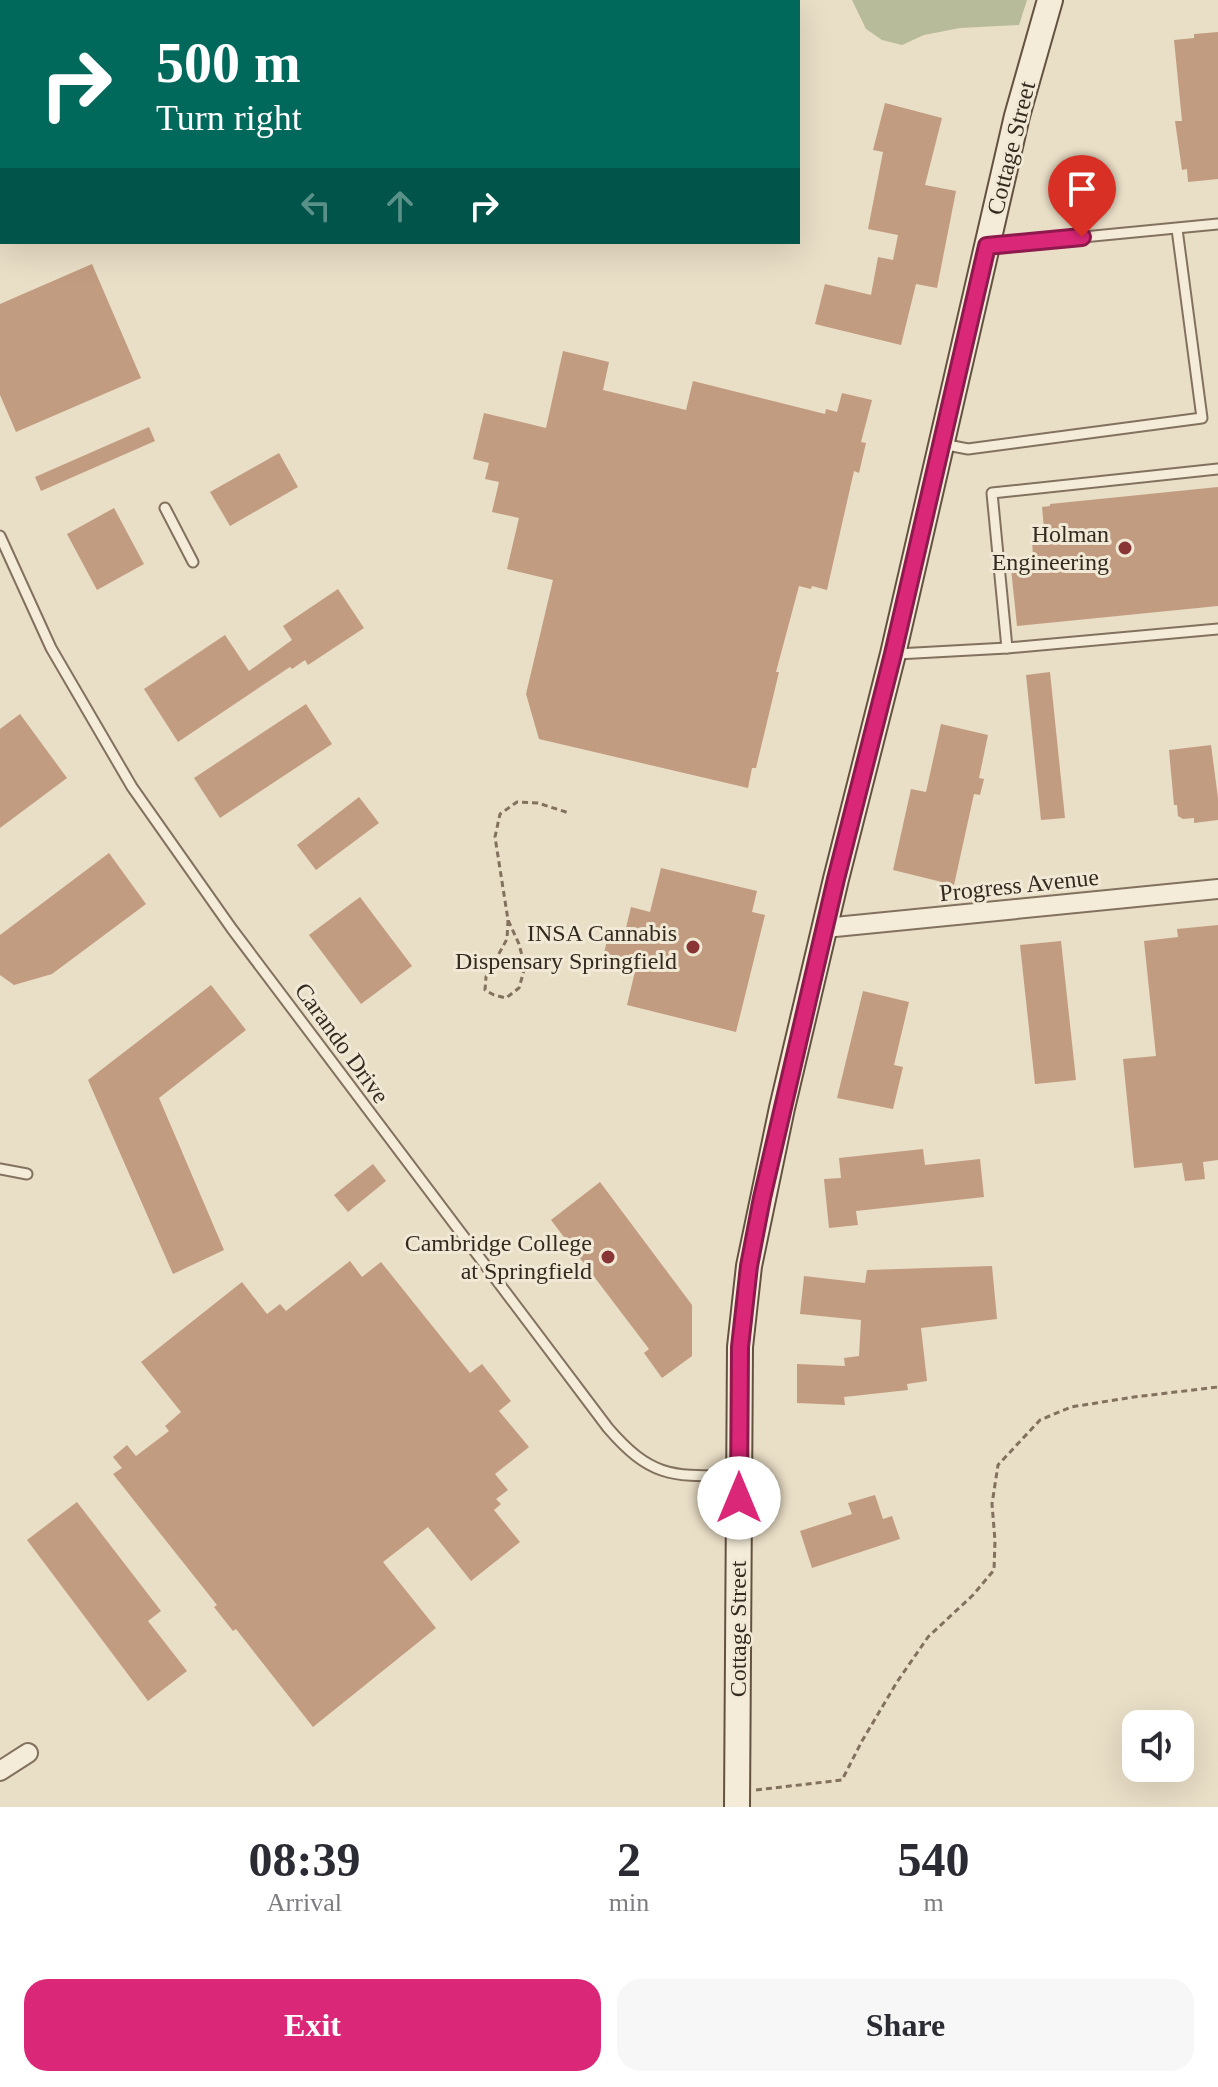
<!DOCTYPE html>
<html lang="en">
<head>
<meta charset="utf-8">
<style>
  :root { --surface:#fff; --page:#f7f7f7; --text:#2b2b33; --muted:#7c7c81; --accent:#db2777 }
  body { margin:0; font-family:"Times New Roman",serif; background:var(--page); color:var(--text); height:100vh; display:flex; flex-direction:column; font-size:30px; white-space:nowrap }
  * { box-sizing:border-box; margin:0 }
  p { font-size:26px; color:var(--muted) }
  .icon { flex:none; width:44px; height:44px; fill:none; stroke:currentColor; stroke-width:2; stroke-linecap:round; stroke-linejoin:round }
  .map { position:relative; height:1807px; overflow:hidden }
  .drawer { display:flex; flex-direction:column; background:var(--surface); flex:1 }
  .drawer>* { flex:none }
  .top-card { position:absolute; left:0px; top:0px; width:800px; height:244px; box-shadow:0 8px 32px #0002; background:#00695c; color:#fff; overflow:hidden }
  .tools { position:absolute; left:1122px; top:1710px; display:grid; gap:16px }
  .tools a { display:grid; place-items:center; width:72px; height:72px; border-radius:16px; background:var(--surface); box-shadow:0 8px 32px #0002; font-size:40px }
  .pin { position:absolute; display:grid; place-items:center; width:68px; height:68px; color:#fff; margin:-82px -34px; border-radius:50% 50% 50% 0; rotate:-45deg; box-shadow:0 0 8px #0007 }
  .pin .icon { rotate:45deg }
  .me { position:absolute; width:88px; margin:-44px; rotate:0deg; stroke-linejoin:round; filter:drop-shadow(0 0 6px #0008) }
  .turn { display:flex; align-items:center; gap:28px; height:168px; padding:0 24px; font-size:36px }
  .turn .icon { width:104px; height:104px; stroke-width:2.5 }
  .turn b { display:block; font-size:56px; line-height:68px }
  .lanes { display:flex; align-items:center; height:76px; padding:0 24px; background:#0003; justify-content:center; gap:40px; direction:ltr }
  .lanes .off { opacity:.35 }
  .eta { display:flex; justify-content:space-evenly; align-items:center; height:136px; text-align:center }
  .eta b { font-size:48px; font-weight:700; line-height:56px }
  .cta { display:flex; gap:16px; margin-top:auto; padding:16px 24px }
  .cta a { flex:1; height:92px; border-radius:24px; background:var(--accent); color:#fff; font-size:32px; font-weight:700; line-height:92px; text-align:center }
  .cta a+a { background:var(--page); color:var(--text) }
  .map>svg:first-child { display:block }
</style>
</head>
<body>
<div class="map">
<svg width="1218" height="1807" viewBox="0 0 1218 1807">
  <rect width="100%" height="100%" fill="#e9dec6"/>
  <polygon fill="#b7bb9a" points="852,0 1027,0 1019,25 960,28 924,35 902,45 882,40 866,29"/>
  <g fill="#c29c81">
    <polygon points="1218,32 1218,179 1188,182 1187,169 1182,170 1175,121 1182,121 1174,40 1194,38 1194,34"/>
    <polygon points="885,103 942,118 925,185 956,191 937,288 916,284 901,345 815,324 825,284 871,295 878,257 893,260 898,235 868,229 883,152 873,150"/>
    <polygon points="92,264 141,378 16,432 0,395 0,304"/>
    <polygon points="563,351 609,362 603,390 686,410 693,381 825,414 826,409 837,412 842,393 872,400 861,442 866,443 859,473 854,471 827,590 812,586 811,589 799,586 776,672 779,672 756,768 752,768 748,788 539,739 526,694 553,580 507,569 519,518 492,512 499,482 485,479 489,463 473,459 484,413 546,428"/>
    <polygon points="149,427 155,441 41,491 35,477"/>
    <polygon points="279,453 298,487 230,526 210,492"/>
    <polygon points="1218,487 1218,606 1017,626 1010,559 1033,557 1032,540 1045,539 1042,507 1050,506 1050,504"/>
    <polygon points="114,508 144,564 97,590 67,534"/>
    <polygon points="338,589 364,628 308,665 305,660 292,669 290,667 178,742 144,689 225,635 249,671 292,640 283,626"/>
    <polygon points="1050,672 1065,818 1041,820 1026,675"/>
    <polygon points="306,704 332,744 220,818 194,778"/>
    <polygon points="20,714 67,778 0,828 0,729"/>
    <polygon points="941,724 988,735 979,778 984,779 980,795 974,794 954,885 893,870 911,789 926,792"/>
    <polygon points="1211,745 1218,798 1218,820 1194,823 1194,818 1183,819 1178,816 1177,805 1174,805 1169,750"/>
    <polygon points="359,797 379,823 316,870 297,845"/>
    <polygon points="109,853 146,904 52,974 14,985 0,975 0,935"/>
    <polygon points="661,868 757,891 752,912 765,915 736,1032 627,1005 636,967 628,965 629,962 619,960 619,957 604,953 609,932 624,936 631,907 650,912"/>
    <polygon points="360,897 412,966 361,1004 309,935"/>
    <polygon points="1218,925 1218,1160 1203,1162 1205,1179 1185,1181 1182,1163 1134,1168 1123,1059 1156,1056 1144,941 1178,937 1177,929"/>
    <polygon points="1061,941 1076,1080 1035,1084 1020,945"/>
    <polygon points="211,985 246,1030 159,1098 224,1250 173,1274 88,1080"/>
    <polygon points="863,991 909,1002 894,1065 903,1067 893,1109 837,1098"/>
    <polygon points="923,1149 925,1165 980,1159 984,1197 856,1211 858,1225 829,1228 824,1179 841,1178 839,1158"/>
    <polygon points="373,1164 386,1181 348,1212 334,1195"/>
    <polygon points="600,1182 692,1305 692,1356 662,1378 644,1353 649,1349 551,1220"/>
    <polygon points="350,1261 362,1277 381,1262 470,1373 482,1364 511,1401 499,1411 529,1447 495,1474 508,1490 496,1499 501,1504 494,1510 520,1542 471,1581 428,1527 383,1562 436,1628 313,1727 236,1629 233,1631 214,1607 217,1605 113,1474 122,1468 113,1457 127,1445 136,1456 169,1431 165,1426 181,1412 141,1362 242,1282 267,1314 280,1304 286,1311"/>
    <polygon points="992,1266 997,1319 921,1328 927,1381 907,1384 908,1390 844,1397 845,1405 797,1403 797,1364 845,1366 844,1358 859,1356 861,1320 800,1314 804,1276 865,1283 867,1270"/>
    <polygon points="875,1495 883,1519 892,1516 900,1539 812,1568 800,1531 852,1514 848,1503"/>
    <polygon points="77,1502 161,1611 148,1621 187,1671 148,1701 27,1540"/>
  </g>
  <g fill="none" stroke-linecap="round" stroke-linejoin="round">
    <g stroke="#82715e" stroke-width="13">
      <g id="service">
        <polyline points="990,246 1218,224"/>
        <polyline points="942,444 968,449 1202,418 1177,229"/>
        <polyline points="165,508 193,562"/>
        <path d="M0 536 51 648 132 787 232 929 608 1428C652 1479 673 1476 737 1476"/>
        <polyline points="1007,648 992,493 1218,469"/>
        <polyline points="897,654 1007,648 1218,629"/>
        <polyline points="0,1169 27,1174"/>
      </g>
    </g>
    <g stroke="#82715e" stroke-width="22">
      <g id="minor">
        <polyline points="825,928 1218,889"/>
        <polyline points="0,1771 28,1753"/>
      </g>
    </g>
    <g stroke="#645241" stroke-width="28">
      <polyline id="secondary" points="737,1807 740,1347 749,1266 782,1108 836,879 893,654 1017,116 1050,0"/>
    </g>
    <g stroke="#82715e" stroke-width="3" stroke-dasharray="6 4" stroke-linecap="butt">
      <polyline points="508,920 507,939 486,977 485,990 494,995 506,998 519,988 525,967 519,944 508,920 495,837 500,814 517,802 538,803 569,813"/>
      <polyline points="756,1790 842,1780 862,1741 897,1682 928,1637 973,1595 994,1570 995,1541 992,1504 998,1465 1040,1420 1071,1407 1134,1397 1218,1387"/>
    </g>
    <use href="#service" stroke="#f4ecd8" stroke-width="9"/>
    <use href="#minor" stroke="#f4ecd8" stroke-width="18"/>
    <use href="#secondary" stroke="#f4ecd8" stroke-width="24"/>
  </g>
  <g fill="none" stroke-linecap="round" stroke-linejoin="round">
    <g stroke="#8e194d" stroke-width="20">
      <polyline id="route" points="739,1498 740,1347 749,1266 762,1198 836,879 893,654 987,246 1082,237"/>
    </g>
    <use href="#route" stroke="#db2777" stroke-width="14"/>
  </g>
  <g fill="#893536" stroke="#f1e9d5" stroke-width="3">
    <circle cx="1125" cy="548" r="8"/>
    <circle cx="693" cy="947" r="8"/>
    <circle cx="608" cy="1257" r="8"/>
  </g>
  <g text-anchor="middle" stroke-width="6" stroke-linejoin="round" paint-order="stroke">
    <g font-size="24" fill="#342a20" stroke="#f1e9d5">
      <text transform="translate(1011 148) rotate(-76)" y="8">Cottage Street</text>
      <text transform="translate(1019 885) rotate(-6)" y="8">Progress Avenue</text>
      <text transform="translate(342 1043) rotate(54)" y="8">Carando Drive</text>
      <text transform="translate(738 1629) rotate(-90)" y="8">Cottage Street</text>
    </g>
    <g font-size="24" fill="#342a20" stroke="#f1e9d5" text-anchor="end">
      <text x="1109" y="542">Holman<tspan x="1109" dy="28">Engineering</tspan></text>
      <text x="677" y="941">INSA Cannabis<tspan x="677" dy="28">Dispensary Springfield</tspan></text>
      <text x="592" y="1251">Cambridge College<tspan x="592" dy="28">at Springfield</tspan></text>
    </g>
  </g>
</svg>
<div class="tools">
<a><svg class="icon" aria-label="sound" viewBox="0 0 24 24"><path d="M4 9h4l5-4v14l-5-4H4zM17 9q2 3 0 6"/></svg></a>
</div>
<div class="pin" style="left:1082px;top:237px;background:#d93025"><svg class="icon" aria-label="arrive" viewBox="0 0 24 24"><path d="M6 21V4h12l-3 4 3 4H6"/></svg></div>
<svg class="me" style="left:739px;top:1498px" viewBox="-20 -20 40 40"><circle r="19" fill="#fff"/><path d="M0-13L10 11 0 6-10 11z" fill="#db2777"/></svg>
<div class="top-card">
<div class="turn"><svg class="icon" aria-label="right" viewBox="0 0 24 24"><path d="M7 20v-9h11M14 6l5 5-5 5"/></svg><div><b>500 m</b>Turn right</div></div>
<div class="lanes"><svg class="icon off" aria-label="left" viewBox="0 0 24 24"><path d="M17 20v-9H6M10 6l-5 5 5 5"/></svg><svg class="icon off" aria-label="ahead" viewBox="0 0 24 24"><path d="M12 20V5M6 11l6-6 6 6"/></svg><svg class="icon" aria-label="right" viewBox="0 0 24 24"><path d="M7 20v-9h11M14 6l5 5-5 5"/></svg></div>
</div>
</div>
<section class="drawer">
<div class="eta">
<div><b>08:39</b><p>Arrival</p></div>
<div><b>2</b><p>min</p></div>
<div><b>540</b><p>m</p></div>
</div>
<div class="cta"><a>Exit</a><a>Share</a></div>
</section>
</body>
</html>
